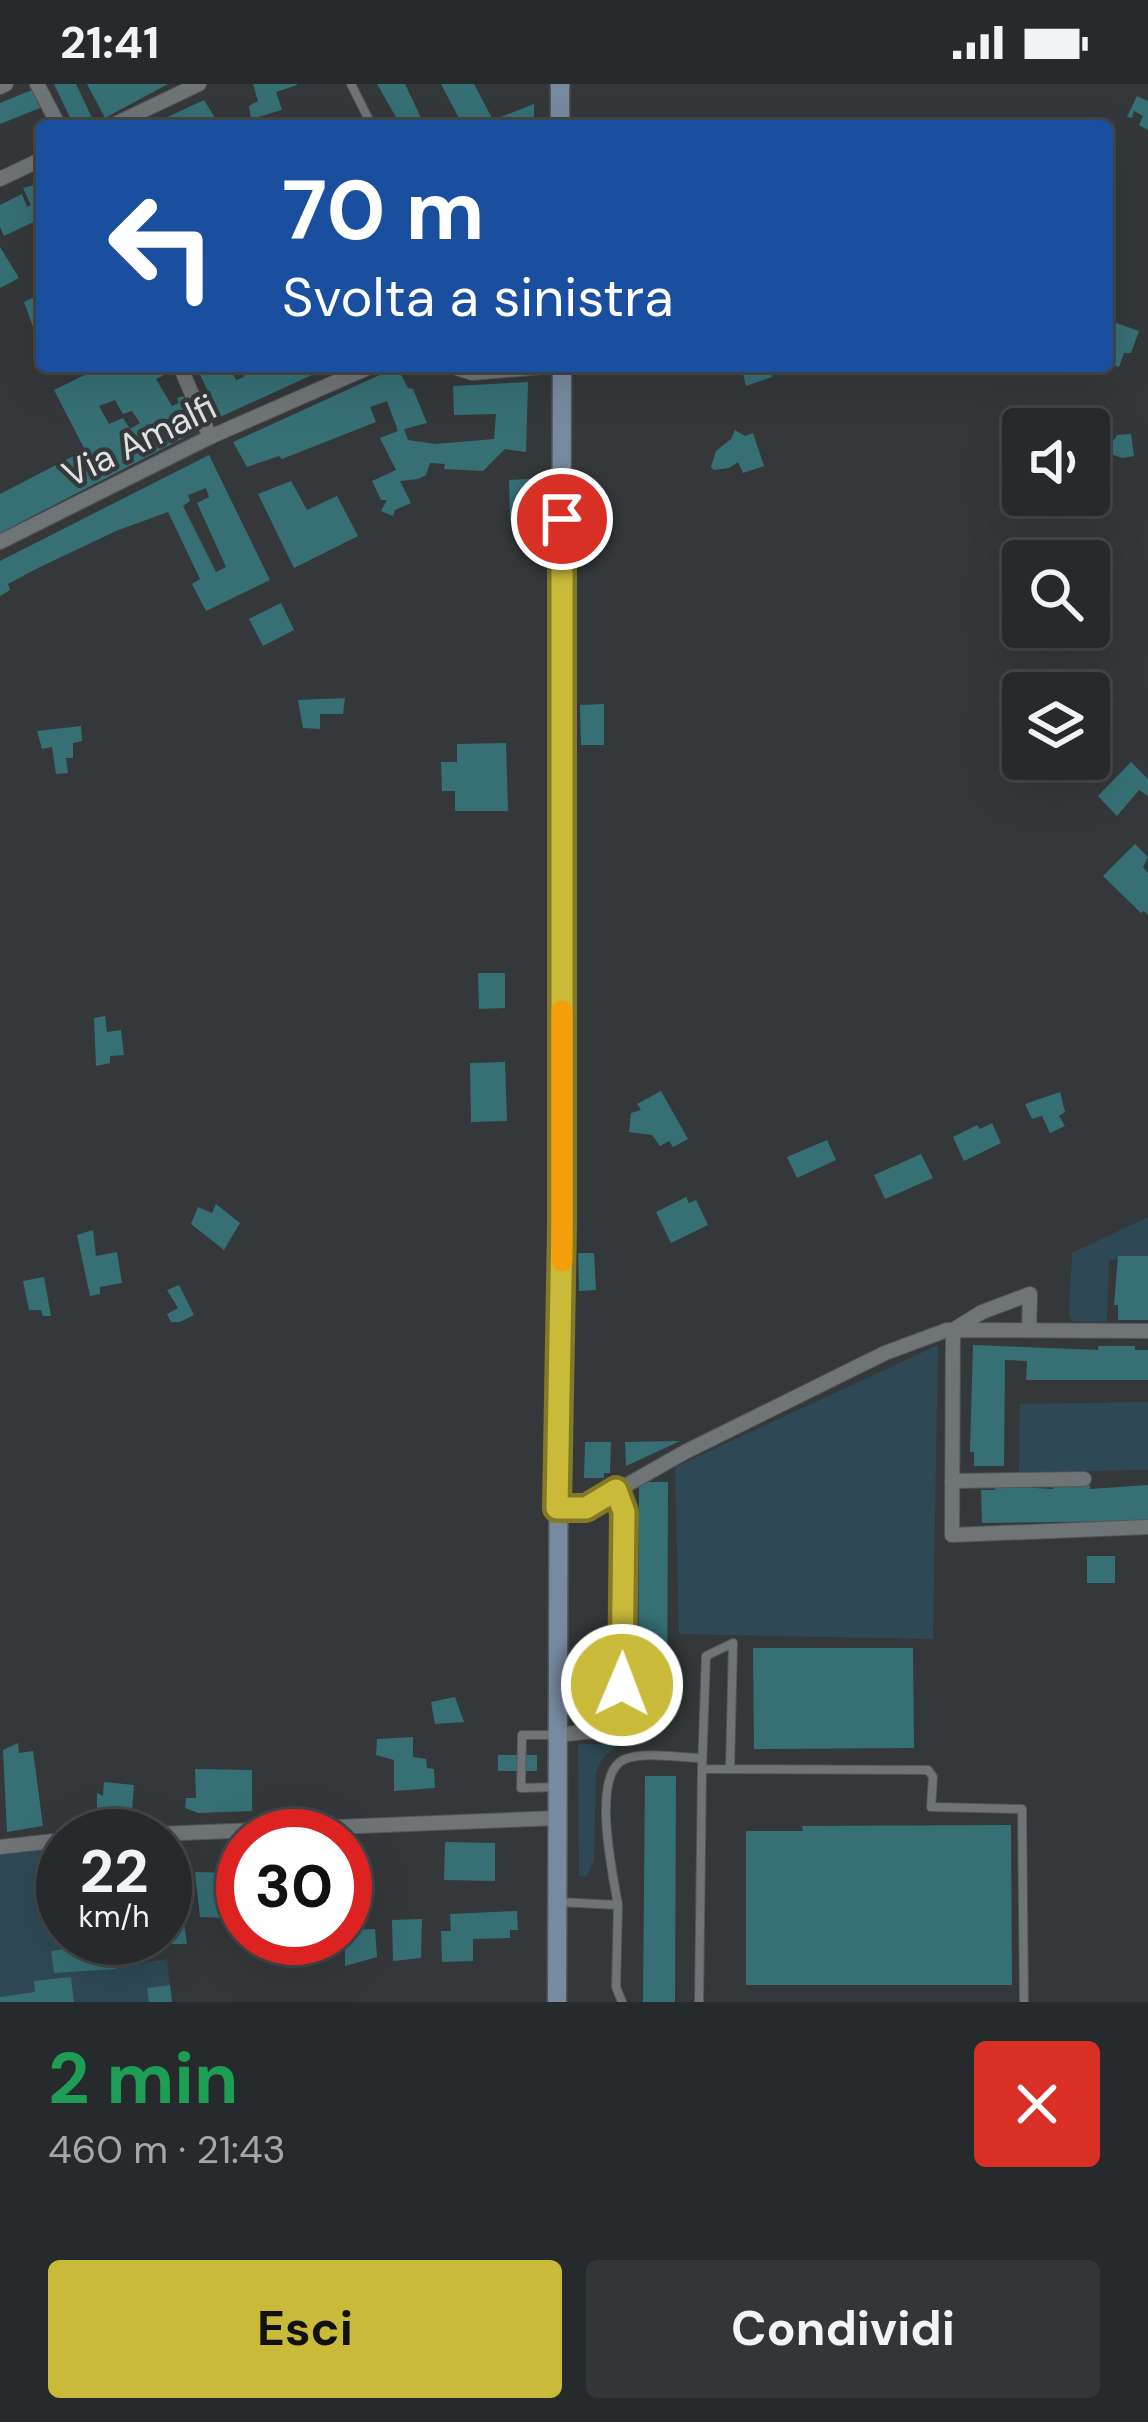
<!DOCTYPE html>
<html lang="it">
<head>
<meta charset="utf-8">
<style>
  :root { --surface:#272a2c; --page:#333638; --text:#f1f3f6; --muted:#a4a7a9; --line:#434648; --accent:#c9ba3a }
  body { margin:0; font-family:"DM Sans",sans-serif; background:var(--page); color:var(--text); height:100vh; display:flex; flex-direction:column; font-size:45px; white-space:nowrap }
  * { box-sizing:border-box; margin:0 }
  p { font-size:39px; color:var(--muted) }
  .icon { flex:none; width:66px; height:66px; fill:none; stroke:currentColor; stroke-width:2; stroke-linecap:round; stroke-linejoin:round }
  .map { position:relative; height:1918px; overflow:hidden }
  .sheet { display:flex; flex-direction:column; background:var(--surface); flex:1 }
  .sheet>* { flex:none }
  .top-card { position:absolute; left:36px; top:36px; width:1077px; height:252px; border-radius:12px; box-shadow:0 12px 48px #0002,0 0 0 3px var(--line); background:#1a4fa0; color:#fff; overflow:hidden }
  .fabs { position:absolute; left:1002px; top:324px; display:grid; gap:24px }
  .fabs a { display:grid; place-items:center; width:108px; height:108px; border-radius:12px; background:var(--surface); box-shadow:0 12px 48px #0002,0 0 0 3px var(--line); font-size:60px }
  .speed { position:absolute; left:36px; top:1725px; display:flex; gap:24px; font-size:60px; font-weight:700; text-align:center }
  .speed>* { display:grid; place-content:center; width:156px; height:156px; border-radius:50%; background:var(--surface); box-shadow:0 12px 48px #0002,0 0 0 3px var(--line); line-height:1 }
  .speed small { font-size:30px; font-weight:400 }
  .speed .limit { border:18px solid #d22; background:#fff; color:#111 }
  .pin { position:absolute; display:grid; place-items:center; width:102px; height:102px; color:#fff; margin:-51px; border:6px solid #fff; border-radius:50%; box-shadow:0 3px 12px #0007 }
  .me { position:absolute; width:132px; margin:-66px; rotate:1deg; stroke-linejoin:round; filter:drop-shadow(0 0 9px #0008) }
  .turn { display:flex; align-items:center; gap:42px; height:252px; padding:0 48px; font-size:54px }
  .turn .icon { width:156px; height:156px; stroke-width:2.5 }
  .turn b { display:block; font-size:84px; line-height:102px }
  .round { display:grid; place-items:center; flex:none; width:126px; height:126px; border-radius:12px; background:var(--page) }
  .summary { display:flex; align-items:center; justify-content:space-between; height:204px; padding:0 48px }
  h1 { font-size:72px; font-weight:700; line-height:90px; color:#1e9e55 }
  .action { display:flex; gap:24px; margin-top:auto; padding:24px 48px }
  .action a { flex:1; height:138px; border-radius:12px; background:var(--accent); color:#111; font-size:48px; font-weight:700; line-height:138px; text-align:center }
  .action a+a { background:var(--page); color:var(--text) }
  .status { display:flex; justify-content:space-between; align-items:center; height:84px; padding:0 60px; background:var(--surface); direction:ltr }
  .status svg { height:33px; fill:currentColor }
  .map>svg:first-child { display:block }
</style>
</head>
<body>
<div class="status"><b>21:41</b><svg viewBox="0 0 49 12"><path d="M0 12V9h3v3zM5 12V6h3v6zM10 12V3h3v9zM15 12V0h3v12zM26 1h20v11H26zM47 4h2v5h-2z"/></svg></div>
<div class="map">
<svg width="1148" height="1918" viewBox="0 0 1148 1918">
  <rect width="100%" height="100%" fill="#34383a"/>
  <g fill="#2e4955">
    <polygon points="1148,1133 1148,1172 1109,1176 1107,1238 1073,1237 1069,1231 1072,1169"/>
    <polygon points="938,1261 933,1555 679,1550 675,1383"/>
    <polygon points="1148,1318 1148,1386 1019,1388 1020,1320"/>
    <polygon points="578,1660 619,1660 602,1675 596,1689 594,1777 586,1793 579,1792"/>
    <polygon points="63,1765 63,1854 135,1854 136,1880 167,1875 172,1918 0,1918 0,1769"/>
  </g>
  <g fill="#367075" fill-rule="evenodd">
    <polygon points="54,0 76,0 93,36 74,42"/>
    <polygon points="87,0 168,0 105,34"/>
    <polygon points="253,0 297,0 297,1 276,8 282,26 251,35 249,22 258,17"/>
    <polygon points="377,0 405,0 425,42 401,42"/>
    <polygon points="441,0 474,0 493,36 534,20 534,42 463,42"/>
    <polygon points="32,6 40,24 0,40 0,19"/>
    <polygon points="1137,12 1148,17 1148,46 1139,41 1143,32 1134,27 1132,34 1127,33"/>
    <polygon points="204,16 220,42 148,42"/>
    <polygon points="42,99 42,134 4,152 0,143 0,121 22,110 27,123 31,121 23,104"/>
    <polygon points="0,163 19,194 0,204"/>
    <polygon points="42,209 42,242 34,246 24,218"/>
    <polygon points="1107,229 1116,239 1139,247 1131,269 1124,269 1119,283 1107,278"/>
    <path d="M103 282H167L170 288 156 295 172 322 179 319 177 314 183 312 201 345 0 449V410L85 366 54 306ZM115 316 123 330 132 327 140 339 130 345 123 334 109 340 99 322Z"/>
    <polygon points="196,282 229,282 236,296 244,293 241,282 332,282 220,333"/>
    <polygon points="741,282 782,282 782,284 773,286 772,293 746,302"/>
    <polygon points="397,283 408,304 413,305 427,339 404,345 408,356 435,360 494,355 496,330 454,331 453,302 528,298 526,368 505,365 483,387 444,385 445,380 430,379 426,391 418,395 400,397 411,419 395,426 393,432 381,427 387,416 381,416 372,397 396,386 380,354 398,347 387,317 370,323 376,338 282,375 279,372 247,383 233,358"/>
    <polygon points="735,346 745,352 753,349 764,382 743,389 738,378 729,384 714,386 711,383 716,367 731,355"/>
    <polygon points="1131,350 1134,372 1122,374 1103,367 1100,355 1114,356 1117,351"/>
    <path d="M209 371 270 496 206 527 192 500 200 495 168 428 116 447 36 485 8 500 10 506 0 512V477ZM206 404 209 413 197 419 226 483 216 488 183 422 190 417 188 411Z"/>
    <polygon points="530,395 532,436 510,437 509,396"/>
    <polygon points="291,397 307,426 337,412 358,452 294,484 258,410"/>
    <polygon points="281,519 294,546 263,562 249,535"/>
    <polygon points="345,614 343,630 320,630 320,645 303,644 298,616"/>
    <polygon points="604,620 604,661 581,661 580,621"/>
    <polygon points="81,642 82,657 73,659 73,674 66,674 68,689 56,690 52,663 42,665 37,647"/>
    <polygon points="506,659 508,727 455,727 455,707 442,707 441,678 457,678 457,660"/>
    <polygon points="1131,678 1148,695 1148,712 1139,706 1117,732 1098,712"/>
    <polygon points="1135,760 1148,773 1143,783 1148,789 1148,831 1144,827 1141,829 1103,792"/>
    <polygon points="478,889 505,889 505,924 479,925"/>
    <polygon points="105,932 107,948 121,946 124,971 110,972 110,979 96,982 94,934"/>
    <polygon points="505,978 507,1037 471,1038 470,979"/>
    <polygon points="661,1007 688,1055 673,1063 669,1057 660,1062 652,1051 629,1048 631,1029 641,1026 637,1020"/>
    <polygon points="1060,1008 1065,1028 1059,1032 1065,1042 1050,1049 1042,1032 1032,1035 1025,1020"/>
    <polygon points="992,1039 1001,1059 964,1077 953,1053 977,1041 980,1045"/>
    <polygon points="827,1056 836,1076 797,1094 787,1073"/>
    <polygon points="921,1070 933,1094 885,1115 874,1091"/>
    <polygon points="686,1113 689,1119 696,1116 708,1141 671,1159 656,1128"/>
    <polygon points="216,1120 240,1139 224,1166 191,1140 198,1123 212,1129"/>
    <polygon points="93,1146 96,1172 117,1168 122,1199 100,1203 100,1210 90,1212 77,1151"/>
    <polygon points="578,1169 594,1169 596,1206 579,1207"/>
    <polygon points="1118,1172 1148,1172 1148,1236 1118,1236 1118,1221 1114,1221"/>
    <polygon points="44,1193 51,1232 43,1232 41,1226 29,1226 23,1197"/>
    <polygon points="179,1201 194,1231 180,1238 171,1238 167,1230 178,1224 167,1206"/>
    <polygon points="973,1261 1098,1266 1098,1262 1135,1262 1135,1266 1148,1266 1148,1296 1026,1296 1027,1277 1005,1276 1004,1382 974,1382 974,1368 970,1368"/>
    <polygon points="680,1357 626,1382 625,1358"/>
    <polygon points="585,1358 611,1358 610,1389 604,1389 604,1394 584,1394"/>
    <polygon points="639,1398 668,1398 667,1642 638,1641"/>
    <polygon points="1090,1401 1090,1405 1148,1401 1148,1437 982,1439 981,1406 995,1406 995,1402 1053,1405 1053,1402"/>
    <rect x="1087" y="1472" width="28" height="27"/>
    <polygon points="753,1564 913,1564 914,1664 754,1665"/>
    <polygon points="455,1613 464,1638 435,1640 431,1618"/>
    <polygon points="413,1653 413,1673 426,1675 427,1684 434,1685 435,1704 394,1707 394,1676 376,1671 377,1655"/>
    <polygon points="18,1659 19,1669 33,1667 43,1742 7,1748 3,1666"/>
    <rect x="498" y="1671" width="39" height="16"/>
    <polygon points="195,1685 252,1686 252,1727 198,1729 185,1724 186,1714 196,1714"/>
    <polygon points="645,1692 676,1692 675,1918 643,1918"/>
    <polygon points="104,1698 134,1701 131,1740 97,1740 97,1709 103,1712"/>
    <polygon points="1011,1741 1012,1901 746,1901 746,1747 803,1747 802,1742"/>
    <polygon points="445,1758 495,1759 495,1797 444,1796"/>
    <polygon points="195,1788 230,1789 227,1834 200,1833"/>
    <polygon points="517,1827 518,1846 510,1846 510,1854 473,1855 473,1877 442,1878 441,1847 451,1847 450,1830"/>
    <polygon points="165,1830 183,1832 187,1860 160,1860 159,1854 165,1854"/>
    <polygon points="422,1835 421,1874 393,1877 392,1836"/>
    <polygon points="375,1845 377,1873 345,1882 345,1846"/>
    <polygon points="112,1859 116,1885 54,1889 51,1867"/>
    <polygon points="71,1893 74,1918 0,1918 0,1913 35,1908 34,1897"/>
    <polygon points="170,1901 172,1918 149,1918 147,1904"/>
  </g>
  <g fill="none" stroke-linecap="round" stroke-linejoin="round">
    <g stroke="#525657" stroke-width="10">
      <g id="lane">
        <polyline points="351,0 372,42"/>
        <polyline points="730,1685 733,1559 706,1572 702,1685 928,1686 933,1693 931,1723 1022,1725 1024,1918"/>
        <polyline points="556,1703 521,1704 522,1651 556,1651"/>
        <polyline points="559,1818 618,1821 616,1903 622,1918"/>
        <path d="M618 1821C613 1791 590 1689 625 1675 646 1667 680 1674 702 1674"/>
        <polyline points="699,1918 702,1685"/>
      </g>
    </g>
    <g stroke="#525657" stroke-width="16">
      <g id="street">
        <polyline points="37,0 59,42"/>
        <polyline points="0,3 6,0"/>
        <polyline points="111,42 199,0"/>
        <polyline points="0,95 42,75"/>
        <polyline points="180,282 210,353"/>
        <polyline points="450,282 472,289 554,282"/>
        <polyline points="0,458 210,353 372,282"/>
        <polyline points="1029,1245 1030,1210 982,1228 953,1246 952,1451 1148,1443"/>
        <polyline points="952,1397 1084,1395"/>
        <polyline points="557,1424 586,1424 685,1368 885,1269 947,1246 1148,1247"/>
        <polyline points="557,1651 621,1644 624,1428 616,1406"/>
        <polyline points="109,1752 558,1734"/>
        <polyline points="0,1763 63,1756"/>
      </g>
    </g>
    <g stroke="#525657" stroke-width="21">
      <g id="secondary">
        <polyline points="560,0 560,42"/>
        <polyline points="557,1918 562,282"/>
      </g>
    </g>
    <use href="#lane" stroke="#6f7476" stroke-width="8"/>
    <use href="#street" stroke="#6f7476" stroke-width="14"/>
    <use href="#secondary" stroke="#778a9f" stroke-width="18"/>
  </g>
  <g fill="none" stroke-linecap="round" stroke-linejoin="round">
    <g stroke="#837926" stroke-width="30">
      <polyline id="route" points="562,435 562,1142 557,1424 586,1424 616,1406 624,1428 622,1601"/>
    </g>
    <use href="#route" stroke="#c9ba3a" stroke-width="21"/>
    <polyline stroke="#f59e0b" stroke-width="21" points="562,1177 562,927"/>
  </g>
  <g text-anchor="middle" stroke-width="9" stroke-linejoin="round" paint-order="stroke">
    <g font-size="36" fill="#dfe2e3" stroke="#34383a">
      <text transform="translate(139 356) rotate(-26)" y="13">Via Amalfi</text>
    </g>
  </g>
</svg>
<div class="fabs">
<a><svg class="icon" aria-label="sound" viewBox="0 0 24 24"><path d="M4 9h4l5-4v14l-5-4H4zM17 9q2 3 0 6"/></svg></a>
<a><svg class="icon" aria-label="search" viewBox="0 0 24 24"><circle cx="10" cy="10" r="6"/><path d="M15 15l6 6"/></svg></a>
<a><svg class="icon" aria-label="layers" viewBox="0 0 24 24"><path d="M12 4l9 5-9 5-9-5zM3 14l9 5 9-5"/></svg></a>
</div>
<div class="speed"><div>22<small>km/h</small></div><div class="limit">30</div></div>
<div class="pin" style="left:562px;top:435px;background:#d93025"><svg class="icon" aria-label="arrive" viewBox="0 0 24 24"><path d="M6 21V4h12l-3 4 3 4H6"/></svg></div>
<svg class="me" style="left:622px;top:1601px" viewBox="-20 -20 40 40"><circle r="17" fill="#c9ba3a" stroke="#fff" stroke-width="3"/><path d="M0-11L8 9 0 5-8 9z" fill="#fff"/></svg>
<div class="top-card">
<div class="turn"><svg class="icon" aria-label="left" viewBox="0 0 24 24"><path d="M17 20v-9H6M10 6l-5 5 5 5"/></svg><div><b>70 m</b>Svolta a sinistra</div></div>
</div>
</div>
<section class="sheet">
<div class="summary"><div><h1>2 min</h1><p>460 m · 21:43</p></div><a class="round" style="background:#d93025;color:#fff"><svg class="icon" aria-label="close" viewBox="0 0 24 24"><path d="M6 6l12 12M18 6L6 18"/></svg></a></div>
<div class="action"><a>Esci</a><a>Condividi</a></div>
</section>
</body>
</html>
